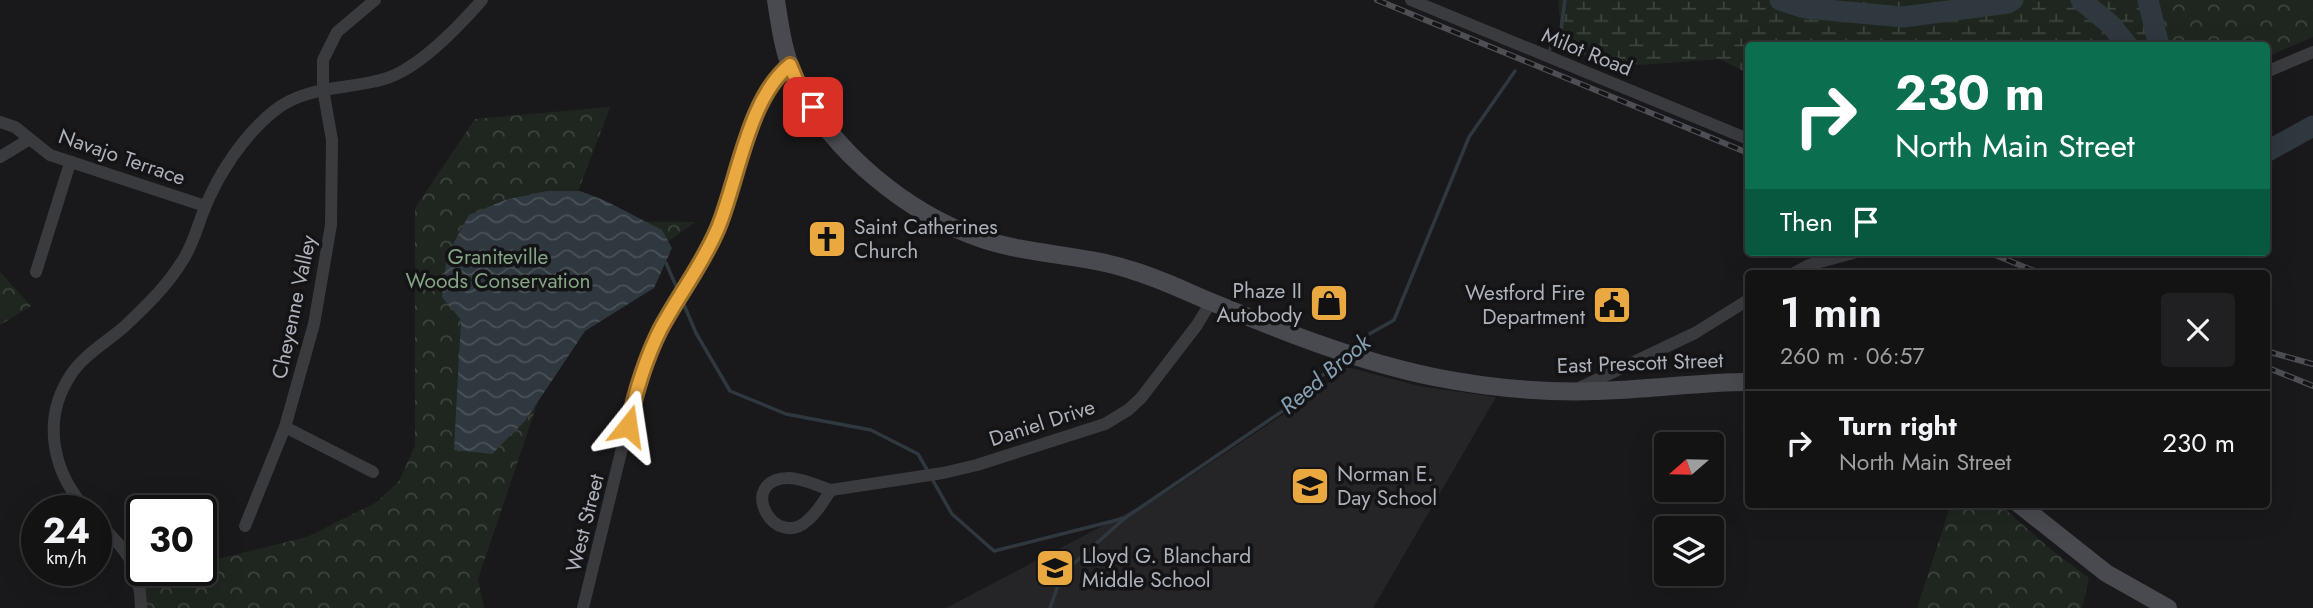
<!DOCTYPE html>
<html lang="en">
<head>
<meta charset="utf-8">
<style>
  :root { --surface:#131314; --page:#202022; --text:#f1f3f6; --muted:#9d9ea0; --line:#323234 }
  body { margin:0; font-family:Jost,sans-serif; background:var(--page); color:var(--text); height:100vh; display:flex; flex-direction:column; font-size:26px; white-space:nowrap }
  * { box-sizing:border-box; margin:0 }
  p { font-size:23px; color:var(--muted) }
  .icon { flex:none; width:38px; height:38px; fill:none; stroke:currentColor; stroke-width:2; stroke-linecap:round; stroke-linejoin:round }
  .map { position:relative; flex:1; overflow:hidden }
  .side { position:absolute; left:1745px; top:270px; width:525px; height:238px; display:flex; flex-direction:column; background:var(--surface); border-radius:7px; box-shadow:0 7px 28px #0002,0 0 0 2px var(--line) }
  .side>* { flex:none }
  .guide { position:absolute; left:1745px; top:42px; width:525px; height:214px; border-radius:7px; box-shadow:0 7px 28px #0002,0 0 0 2px var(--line); background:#0b6e4f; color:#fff; overflow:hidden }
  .needle { width:46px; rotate:250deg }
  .fabs { position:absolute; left:1654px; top:432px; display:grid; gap:14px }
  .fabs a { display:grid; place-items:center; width:70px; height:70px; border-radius:7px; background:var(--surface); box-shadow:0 7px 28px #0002,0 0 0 2px var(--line); font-size:35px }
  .speed { position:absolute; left:21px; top:495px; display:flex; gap:14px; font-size:35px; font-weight:700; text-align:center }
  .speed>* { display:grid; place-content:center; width:91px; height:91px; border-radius:50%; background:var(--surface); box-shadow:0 7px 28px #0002,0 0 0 2px var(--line); line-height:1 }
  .speed small { font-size:18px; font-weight:400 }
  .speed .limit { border:4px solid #111; border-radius:10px; background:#fff; color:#111 }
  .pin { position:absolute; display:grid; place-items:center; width:60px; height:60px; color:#fff; margin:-30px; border-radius:14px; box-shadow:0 4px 10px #0006 }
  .me { position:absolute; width:77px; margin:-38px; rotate:15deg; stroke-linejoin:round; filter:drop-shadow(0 0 5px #0008) }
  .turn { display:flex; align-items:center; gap:24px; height:147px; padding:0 35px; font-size:32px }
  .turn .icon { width:91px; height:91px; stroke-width:2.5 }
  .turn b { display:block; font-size:49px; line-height:60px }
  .then { display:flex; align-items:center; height:66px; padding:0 35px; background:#0003; gap:14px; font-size:26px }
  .round { display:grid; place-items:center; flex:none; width:74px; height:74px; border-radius:7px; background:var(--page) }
  .summary { display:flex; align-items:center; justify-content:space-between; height:119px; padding:0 35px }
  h1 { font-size:42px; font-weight:600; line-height:52px }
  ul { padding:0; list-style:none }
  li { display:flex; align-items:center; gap:21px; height:105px; padding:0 35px; border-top:2px solid var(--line) }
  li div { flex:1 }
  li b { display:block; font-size:26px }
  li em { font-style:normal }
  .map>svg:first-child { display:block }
</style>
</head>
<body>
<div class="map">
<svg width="2313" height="608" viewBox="0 0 2313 608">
  <defs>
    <pattern id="wetland-marsh" width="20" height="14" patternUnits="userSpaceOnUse" patternTransform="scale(1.75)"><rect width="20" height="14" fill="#1f261f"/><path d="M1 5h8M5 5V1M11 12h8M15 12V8" fill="none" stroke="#3d433d"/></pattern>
    <pattern id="park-crowns" width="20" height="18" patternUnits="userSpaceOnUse" patternTransform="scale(1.75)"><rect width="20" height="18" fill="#1f261f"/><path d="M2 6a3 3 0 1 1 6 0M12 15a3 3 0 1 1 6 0" fill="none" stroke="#3d433d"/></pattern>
    <pattern id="water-waves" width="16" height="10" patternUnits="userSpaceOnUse" patternTransform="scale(1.75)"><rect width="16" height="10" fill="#2f383e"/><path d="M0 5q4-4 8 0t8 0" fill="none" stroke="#4a5258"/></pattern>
  </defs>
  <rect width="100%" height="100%" fill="#19191b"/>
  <polygon fill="#252528" points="1347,367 1419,386 1496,397 1373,608 946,608 1169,491 1315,393"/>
  <polygon fill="url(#wetland-marsh)" points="1558,0 2313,0 2313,30 2266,46 1748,46 1748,73 1719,59 1640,65 1570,52 1561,30"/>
  <g fill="url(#park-crowns)">
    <polygon points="2148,0 2313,0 2313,37 2266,57 2266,46 2159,45"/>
    <polygon points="610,107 567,221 695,222 567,316 478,579 484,608 141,608 140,586 181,571 201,570 201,563 307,537 377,502 399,481 415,446 415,208 475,119"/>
    <polygon points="0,272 31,306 0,325"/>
    <polygon points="1951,504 1999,504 2048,547 2089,578 2082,608 1917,608"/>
  </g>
  <polygon fill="url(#water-waves)" points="547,191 580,191 606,201 662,230 672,248 654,288 585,331 525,421 492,454 454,450 461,320 442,297 447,255 469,215 505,200"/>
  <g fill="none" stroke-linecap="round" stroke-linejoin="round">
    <g stroke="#2f383e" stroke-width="3.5">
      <polyline points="1550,49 1561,30 1565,0"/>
      <polyline points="666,263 679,293"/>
      <polyline points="682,300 696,333 730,391 786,414 871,430 918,454 929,473"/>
      <polyline points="1352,348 1364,337 1394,320 1469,137 1515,71"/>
      <polyline points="932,479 952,514 994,551 1125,518"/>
      <polyline points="1050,608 1062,574 1125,518 1284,410 1342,358"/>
    </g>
    <g stroke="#2f383e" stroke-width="21">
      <polyline points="1780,0 1805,8 1903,17 2008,3 2013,0"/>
      <polyline points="2081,0 2111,25 2128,46"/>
      <polyline points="2148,0 2159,46"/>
      <polyline points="2266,152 2313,126"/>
    </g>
    <g stroke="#3a3b3f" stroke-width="12">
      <polyline points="1411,0 1748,139"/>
      <polyline points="2266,72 2313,52"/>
      <polyline points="0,122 15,127 50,155 205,206"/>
      <polyline points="0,157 28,140"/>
      <polyline points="36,272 70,163"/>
      <polyline points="1794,273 1809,265 1857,252"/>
      <polyline points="1575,390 1695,333 1748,300"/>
      <polyline points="285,427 373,472"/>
      <path d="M831 490C817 486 803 478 789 478 735 479 774 552 808 520 818 512 824 500 831 490L943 473 977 465 1105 424 1128 410 1141 398 1197 325 1211 302"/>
      <path d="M88 511C53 474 41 421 70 376 83 355 107 342 125 326 145 307 166 287 181 263 192 248 197 227 204 210 218 174 244 135 274 111 306 85 347 90 384 79 419 69 459 26 482 0"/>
      <path d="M96 520C126 551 140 563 141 608"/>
      <polyline points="245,526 285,427 314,324 331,225 332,140 323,89 323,60 337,32 375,0"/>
      <polyline points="583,608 633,403 645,367 659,333 718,229 747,142 770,85 790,65"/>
    </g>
    <g stroke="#484a4f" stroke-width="18">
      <path d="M776 0C780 27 784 57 797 82 832 152 908 214 982 239 1030 255 1082 254 1131 270 1158 278 1183 290 1209 301 1282 331 1356 361 1434 377 1494 389 1558 394 1619 390 1662 388 1705 382 1748 382"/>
      <polyline points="2019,504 2106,573 2168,608"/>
    </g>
    <g stroke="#4d4f54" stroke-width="6">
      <g id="rail">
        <polyline points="1377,0 1748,153"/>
        <polyline points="1988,252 2039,273"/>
        <polyline points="2266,351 2313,364"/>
        <polyline points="2266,367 2313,386"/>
      </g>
    </g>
    <use href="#rail" stroke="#141416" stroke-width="3.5" stroke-dasharray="10" stroke-linecap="butt"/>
  </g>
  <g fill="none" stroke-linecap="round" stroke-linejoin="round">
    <g stroke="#986d2a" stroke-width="18">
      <path id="route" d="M628 426C635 394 645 360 660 330 678 296 703 264 718 228 738 180 748 98 790 65L797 82 813 107"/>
    </g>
    <use href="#route" stroke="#eaa841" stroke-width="12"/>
  </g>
  <defs>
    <g id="church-square" transform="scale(2.0125)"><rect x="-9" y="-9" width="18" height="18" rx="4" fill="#eaa841" stroke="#141416"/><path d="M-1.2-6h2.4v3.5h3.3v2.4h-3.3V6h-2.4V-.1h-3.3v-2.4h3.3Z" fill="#111"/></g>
    <g id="shop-square" transform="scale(2.0125)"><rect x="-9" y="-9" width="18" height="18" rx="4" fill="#eaa841" stroke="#141416"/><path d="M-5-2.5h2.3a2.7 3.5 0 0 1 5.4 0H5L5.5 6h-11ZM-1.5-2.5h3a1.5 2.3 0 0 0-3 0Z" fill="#111"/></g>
    <g id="civic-square" transform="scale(2.0125)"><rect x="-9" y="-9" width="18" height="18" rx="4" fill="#eaa841" stroke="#141416"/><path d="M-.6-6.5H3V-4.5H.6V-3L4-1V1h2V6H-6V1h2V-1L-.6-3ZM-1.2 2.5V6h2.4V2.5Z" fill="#111"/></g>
    <g id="school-square" transform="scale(2.0125)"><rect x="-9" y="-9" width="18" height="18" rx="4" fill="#eaa841" stroke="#141416"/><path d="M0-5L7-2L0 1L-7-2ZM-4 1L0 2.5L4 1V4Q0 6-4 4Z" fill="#111"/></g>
  </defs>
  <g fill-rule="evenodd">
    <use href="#church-square" x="827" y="239"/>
    <use href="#shop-square" x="1329" y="303"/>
    <use href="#civic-square" x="1612" y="305"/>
    <use href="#school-square" x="1310" y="486"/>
    <use href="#school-square" x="1055" y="568"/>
  </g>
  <g text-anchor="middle" stroke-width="7" stroke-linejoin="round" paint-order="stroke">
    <g font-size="21" fill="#acb1ba" stroke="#141416">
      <text transform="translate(1587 52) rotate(22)" y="7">Milot Road</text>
      <text transform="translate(122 157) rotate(19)" y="7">Navajo Terrace</text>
      <text transform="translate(294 307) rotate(-78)" y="7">Cheyenne Valley</text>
      <text transform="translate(1640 363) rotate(-2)" y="7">East Prescott Street</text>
      <text transform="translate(1042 423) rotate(-18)" y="7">Daniel Drive</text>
      <text transform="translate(585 523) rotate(-76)" y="7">West Street</text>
    </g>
    <g font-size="21" fill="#acb1ba" stroke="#141416" text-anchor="start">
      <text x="854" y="234">Saint Catherines<tspan x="854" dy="24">Church</tspan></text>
      <text x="1302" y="298" text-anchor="end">Phaze II<tspan x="1302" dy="24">Autobody</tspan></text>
      <text x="1585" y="300" text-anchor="end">Westford Fire<tspan x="1585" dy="24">Department</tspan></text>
      <text x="1337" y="481">Norman E.<tspan x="1337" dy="24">Day School</tspan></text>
      <text x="1082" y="563">Lloyd G. Blanchard<tspan x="1082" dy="24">Middle School</tspan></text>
    </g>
    <g font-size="21" fill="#84a484" stroke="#141416">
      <text x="498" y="264">Graniteville<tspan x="498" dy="24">Woods Conservation</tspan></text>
    </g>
    <g font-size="23" font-style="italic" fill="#85a0b3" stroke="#141416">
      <text transform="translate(1325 374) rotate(-40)" y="8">Reed Brook</text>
    </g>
  </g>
</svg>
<div class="fabs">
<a><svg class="needle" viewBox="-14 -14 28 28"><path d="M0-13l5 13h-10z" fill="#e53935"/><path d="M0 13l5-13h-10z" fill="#9d9ea0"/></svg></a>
<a><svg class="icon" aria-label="layers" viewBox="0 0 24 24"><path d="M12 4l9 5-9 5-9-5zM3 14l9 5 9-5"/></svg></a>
</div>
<div class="speed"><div>24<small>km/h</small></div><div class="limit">30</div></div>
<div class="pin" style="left:813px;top:107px;background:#d93025"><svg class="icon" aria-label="arrive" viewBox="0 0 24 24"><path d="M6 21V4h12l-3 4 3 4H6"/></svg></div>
<svg class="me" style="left:628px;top:426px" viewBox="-20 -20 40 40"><path d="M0-17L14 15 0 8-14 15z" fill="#eaa841" stroke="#fff" stroke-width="4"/></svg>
<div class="guide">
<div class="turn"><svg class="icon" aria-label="right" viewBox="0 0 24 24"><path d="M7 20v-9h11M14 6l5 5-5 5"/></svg><div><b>230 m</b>North Main Street</div></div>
<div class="then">Then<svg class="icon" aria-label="arrive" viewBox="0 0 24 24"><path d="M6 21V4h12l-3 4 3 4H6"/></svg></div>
</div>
<section class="side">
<div class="summary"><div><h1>1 min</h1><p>260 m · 06:57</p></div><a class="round"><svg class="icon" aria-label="close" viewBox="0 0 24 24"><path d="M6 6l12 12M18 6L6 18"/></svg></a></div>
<ul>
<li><svg class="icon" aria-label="right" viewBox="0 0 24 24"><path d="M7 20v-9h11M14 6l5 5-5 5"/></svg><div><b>Turn right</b><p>North Main Street</p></div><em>230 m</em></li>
</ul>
</section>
</div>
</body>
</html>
